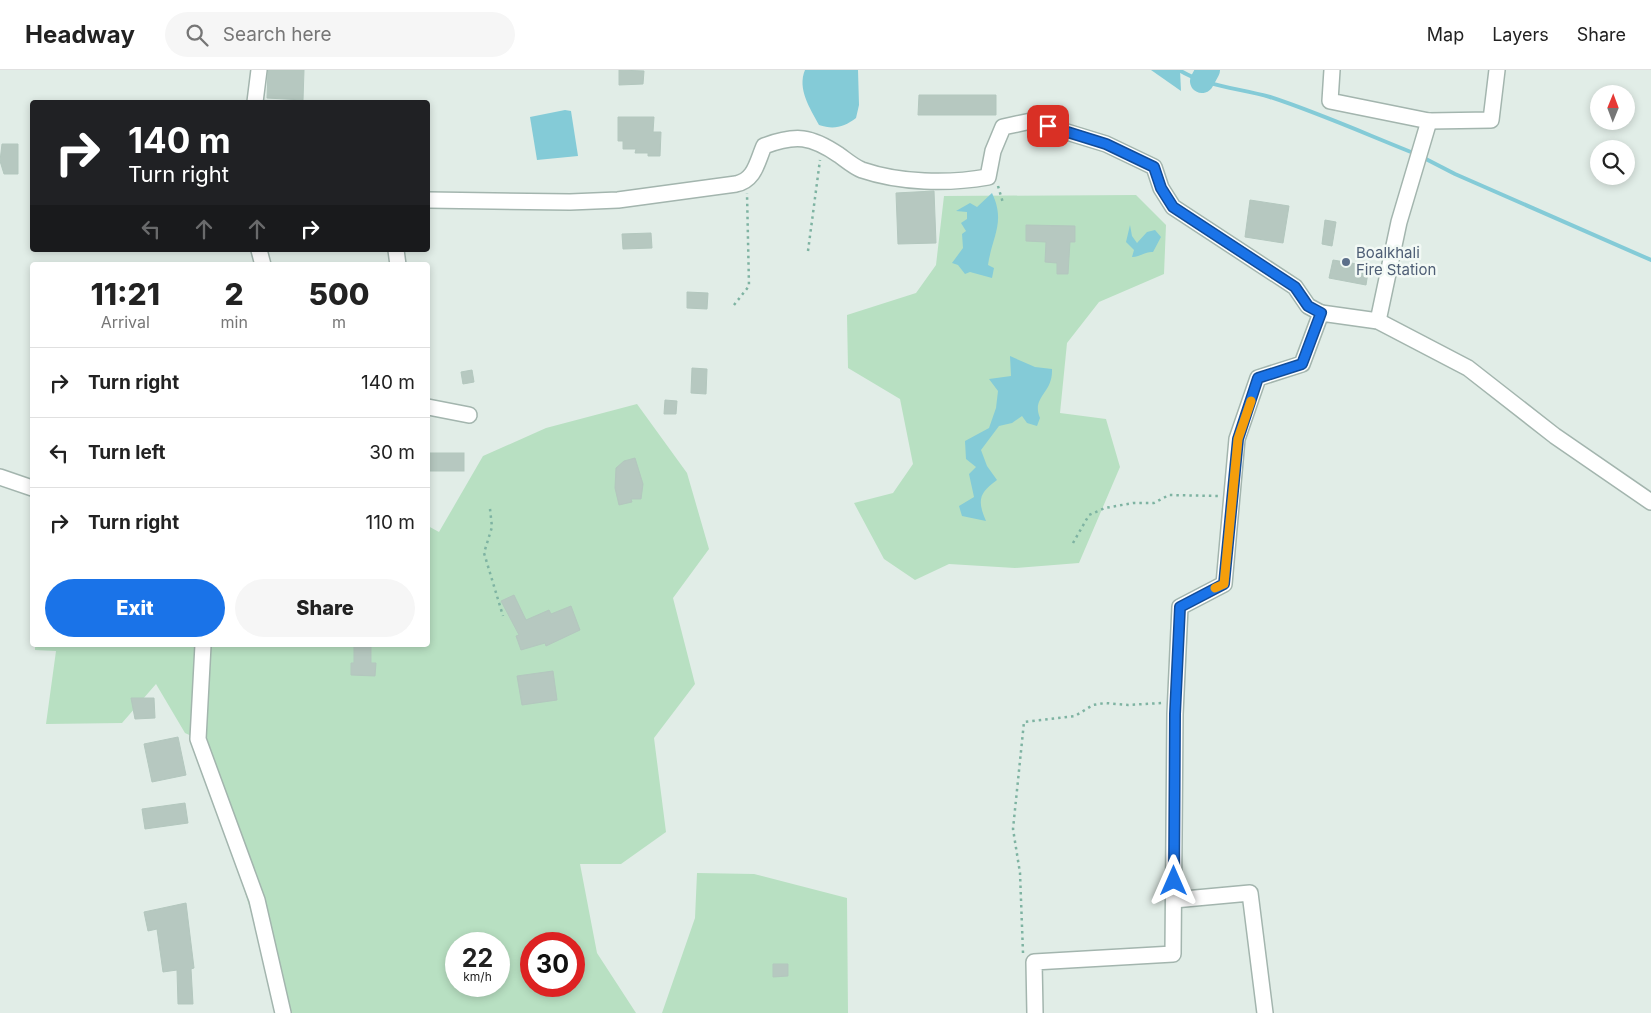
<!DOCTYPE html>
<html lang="en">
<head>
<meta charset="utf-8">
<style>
  :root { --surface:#fff; --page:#f6f6f6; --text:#222; --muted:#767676; --line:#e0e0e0; --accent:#1a73e8 }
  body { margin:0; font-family:Inter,sans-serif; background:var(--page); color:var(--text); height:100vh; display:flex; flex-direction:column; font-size:19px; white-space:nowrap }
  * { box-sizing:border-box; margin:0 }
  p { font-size:16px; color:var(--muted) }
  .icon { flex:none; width:28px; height:28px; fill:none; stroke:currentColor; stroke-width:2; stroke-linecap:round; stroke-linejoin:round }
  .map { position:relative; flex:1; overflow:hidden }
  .details { position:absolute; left:30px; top:192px; width:400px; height:385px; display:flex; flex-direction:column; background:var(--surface); border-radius:5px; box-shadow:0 2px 8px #0003 }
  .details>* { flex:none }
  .banner { position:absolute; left:30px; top:30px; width:400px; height:152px; border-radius:5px; box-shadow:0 2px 8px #0003; background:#202124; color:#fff; overflow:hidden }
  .needle { width:32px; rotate:1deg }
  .tools { position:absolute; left:1590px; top:15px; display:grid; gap:10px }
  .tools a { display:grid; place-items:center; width:45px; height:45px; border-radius:50%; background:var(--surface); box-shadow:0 2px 8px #0003; font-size:25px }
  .speed { position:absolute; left:445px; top:862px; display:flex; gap:10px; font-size:25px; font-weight:700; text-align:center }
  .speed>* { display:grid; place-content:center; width:65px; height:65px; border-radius:50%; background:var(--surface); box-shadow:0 2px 8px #0003; line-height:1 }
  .speed small { font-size:12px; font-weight:400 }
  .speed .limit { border:8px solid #d22; background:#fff; color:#111 }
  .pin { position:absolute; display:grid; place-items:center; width:42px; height:42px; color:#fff; margin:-21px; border-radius:10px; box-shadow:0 2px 8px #0006 }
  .me { position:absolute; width:55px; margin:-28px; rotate:0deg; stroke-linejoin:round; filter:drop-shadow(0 0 4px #0008) }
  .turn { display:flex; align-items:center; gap:18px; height:105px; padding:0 15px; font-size:22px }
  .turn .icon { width:65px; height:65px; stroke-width:2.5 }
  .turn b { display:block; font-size:35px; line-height:42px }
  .lanes { display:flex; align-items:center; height:48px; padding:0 15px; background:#0003; justify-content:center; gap:25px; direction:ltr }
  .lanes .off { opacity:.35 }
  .eta { display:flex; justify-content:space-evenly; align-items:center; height:85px; text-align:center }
  .eta b { font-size:30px; font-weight:800; line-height:35px }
  .cta { display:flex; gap:10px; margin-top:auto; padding:10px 15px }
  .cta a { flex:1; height:58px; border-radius:30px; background:var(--accent); color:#fff; font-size:20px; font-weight:800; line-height:58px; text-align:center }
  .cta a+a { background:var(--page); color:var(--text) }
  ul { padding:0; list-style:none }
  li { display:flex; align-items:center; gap:15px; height:70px; padding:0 15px; border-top:1px solid var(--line) }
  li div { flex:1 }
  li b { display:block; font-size:19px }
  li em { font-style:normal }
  header { display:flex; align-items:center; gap:30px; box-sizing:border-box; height:70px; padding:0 25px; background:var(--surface); border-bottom:1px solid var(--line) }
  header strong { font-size:24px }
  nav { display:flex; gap:28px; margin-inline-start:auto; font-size:18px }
  .search { width:350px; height:45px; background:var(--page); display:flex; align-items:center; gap:12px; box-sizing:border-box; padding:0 18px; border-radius:28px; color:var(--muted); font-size:19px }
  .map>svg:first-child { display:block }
</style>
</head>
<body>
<header>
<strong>Headway</strong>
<div class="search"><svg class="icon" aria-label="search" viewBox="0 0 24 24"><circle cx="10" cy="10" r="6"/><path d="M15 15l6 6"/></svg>Search here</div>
<nav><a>Map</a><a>Layers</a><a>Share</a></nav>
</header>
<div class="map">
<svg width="1651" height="943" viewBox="0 0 1651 943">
  <rect width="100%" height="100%" fill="#e1ede7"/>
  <g fill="#b8e0c2" fill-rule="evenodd">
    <polygon points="1136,125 1166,155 1164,204 1099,232 1067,273 1060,343 1106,349 1120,397 1079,493 1015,498 949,494 915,510 884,489 854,433 893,423 913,394 900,329 848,298 847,245 916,223 936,195 944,126"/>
    <path d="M637 334 687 403 709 479 673 528 695 614 654 668 666 762 621 794H580L597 883 636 943H282L198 669 185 663 156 614 122 653 46 654 56 581 35 580V575H428V456L439 462 483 386 546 358ZM456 874H499V916H456ZM531 874H574V916H531Z"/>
    <polygon points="697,803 754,804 847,828 848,943 662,943 695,848"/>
  </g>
  <g fill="#84cbd7">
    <path d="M805 0H858L859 35 856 48C844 57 834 60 819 55 810 38 797 19 805 0Z"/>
    <polygon points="1151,0 1180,0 1181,21"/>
    <polygon points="565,40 571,41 578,86 537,90 530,47"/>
    <path d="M992 123C1006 152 992 167 988 195L994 198 992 208 970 202 965 204 958 195 952 193 963 178 962 164 966 161 961 153 967 149V142L956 141 970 133 977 137Z"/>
    <path d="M1130 155 1132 166 1137 173 1147 162 1155 160 1161 167 1153 182C1145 181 1141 187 1132 187L1134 180 1126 172Z"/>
    <path d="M1010 286 1035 297 1052 299C1053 324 1031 326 1040 348L1037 356 1027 353 1022 346 1012 353 999 356 981 380 987 396 997 410C979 423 977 430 986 451L962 446 959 436 974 427 969 404 976 397 966 389 965 371 989 358 996 338 998 321 989 309 1011 306Z"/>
  </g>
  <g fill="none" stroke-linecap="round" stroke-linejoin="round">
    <g stroke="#84cbd7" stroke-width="4">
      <path d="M1179 0C1207 17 1239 18 1270 27 1319 43 1368 65 1416 84"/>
      <polyline points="1422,87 1455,104 1651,190"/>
    </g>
    <polyline stroke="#84cbd7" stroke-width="24" points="1202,11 1208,0"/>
  </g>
  <g fill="#b6c8c0" stroke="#b3c7be">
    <polygon points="268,0 304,0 303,30 267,28"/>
    <polygon points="619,0 644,1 643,14 619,15"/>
    <polygon points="919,25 996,25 996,45 918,45"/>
    <polygon points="618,47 654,47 653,62 661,62 660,86 648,86 648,83 635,83 636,79 623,79 623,71 618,71"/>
    <polygon points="2,74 18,74 18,104 4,104 0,91"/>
    <polygon points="934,121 936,173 898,174 896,123"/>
    <polygon points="1250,130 1289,136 1283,173 1245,167"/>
    <polygon points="1325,150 1336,152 1332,176 1322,174"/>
    <polygon points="1026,155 1075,156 1075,172 1070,172 1068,204 1057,204 1057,193 1045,192 1046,172 1026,171"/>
    <polygon points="651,163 652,178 623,179 622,164"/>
    <polygon points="1333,190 1369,196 1366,215 1329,208"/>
    <polygon points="687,222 708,223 707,239 687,238"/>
    <polygon points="692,298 707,299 706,324 691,323"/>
    <polygon points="472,300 474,312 463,314 461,302"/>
    <polygon points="665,330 677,331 676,344 664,344"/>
    <rect x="429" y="383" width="35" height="18"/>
    <polygon points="635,388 643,414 641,429 631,429 632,432 619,435 615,418 616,398 624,391"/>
    <polygon points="514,525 526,550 549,540 551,544 571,536 580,560 546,576 545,573 521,580 516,566 519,565 501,531"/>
    <polygon points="354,575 371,575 371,593 376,593 375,606 351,605 351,593 354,593"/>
    <polygon points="553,601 557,630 522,635 517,606"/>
    <polygon points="131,628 154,628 155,648 135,649"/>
    <polygon points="178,667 186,705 152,712 144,674"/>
    <polygon points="185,733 188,753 145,759 142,739"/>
    <polygon points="186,833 194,898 191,899 193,934 178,934 177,900 163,902 157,859 148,861 144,842"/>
    <polygon points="773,894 788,894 788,906 773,907"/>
  </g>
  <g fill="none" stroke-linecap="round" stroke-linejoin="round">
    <g stroke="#a3b5ae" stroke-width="18">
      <g id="minor">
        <polyline points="1332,0 1330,31 1429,51 1491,50 1497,0"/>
        <polyline points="255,32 259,0"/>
        <path d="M428 130 570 132 618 130 736 114C755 110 757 92 764 76 796 64 811 66 839 85 846 90 854 97 862 100 900 113 948 114 988 107L993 81 1003 57 1031 51 1106 74 1154 97 1161 118 1173 137 1295 217 1308 236 1321 243"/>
        <polyline points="259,180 263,195"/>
        <polyline points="396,180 398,195"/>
        <polyline points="1378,251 1399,152 1429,51"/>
        <polyline points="428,337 469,345"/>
        <polyline points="0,407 32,418"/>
        <polyline points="203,575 198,669 257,830 283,943"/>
        <polyline points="1174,830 1250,823 1265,943"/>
        <polyline points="1035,943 1034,892 1173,884 1175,644 1180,537 1224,514 1237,369 1258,308 1302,294 1321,243 1378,251 1468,298 1555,366 1651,432"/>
      </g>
    </g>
    <g stroke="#7eb3a2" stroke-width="2.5" stroke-dasharray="2.5 4" stroke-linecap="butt">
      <polyline points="998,116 1003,133"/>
      <polyline points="808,181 820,90"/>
      <polyline points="734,235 749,216 747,123"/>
      <polyline points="490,439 492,457 484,483 503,546"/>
      <polyline points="1073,473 1089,445 1105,438 1133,433 1154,433 1169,425 1218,426"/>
      <polyline points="1023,883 1020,803 1013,759 1024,652 1075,646 1093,635 1105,633 1128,635 1162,633"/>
    </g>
    <use href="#minor" stroke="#fff" stroke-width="15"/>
  </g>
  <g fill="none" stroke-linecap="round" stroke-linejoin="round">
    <g stroke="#114b97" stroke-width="12">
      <polyline id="route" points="1048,56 1106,74 1154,97 1161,118 1173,137 1295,217 1308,236 1321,243 1302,294 1258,308 1238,369 1224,514 1180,537 1175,644 1174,811"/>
    </g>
    <use href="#route" stroke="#1a73e8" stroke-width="9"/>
    <polyline stroke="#f59e0b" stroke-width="9" points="1215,518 1224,514 1238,369 1251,331"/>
  </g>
  <circle fill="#5c6f8a" stroke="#f2f9f5" stroke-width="2" cx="1346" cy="192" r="5"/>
  <g text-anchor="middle" stroke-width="5" stroke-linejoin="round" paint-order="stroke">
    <g font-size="15" fill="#4e5e75" stroke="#f2f9f5" text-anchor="start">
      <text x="1356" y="188">Boalkhali<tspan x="1356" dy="17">Fire Station</tspan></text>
    </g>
  </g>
</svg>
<div class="tools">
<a><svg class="needle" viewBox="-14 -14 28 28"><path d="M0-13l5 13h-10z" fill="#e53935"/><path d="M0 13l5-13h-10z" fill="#767676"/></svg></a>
<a><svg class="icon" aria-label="search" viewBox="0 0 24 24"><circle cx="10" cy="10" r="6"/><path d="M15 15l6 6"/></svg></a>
</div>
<div class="speed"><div>22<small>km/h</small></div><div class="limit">30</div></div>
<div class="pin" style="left:1048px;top:56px;background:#d93025"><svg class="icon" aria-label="arrive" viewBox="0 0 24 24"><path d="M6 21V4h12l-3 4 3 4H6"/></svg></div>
<svg class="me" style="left:1174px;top:811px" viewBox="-20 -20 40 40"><path d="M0-17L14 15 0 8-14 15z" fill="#1a73e8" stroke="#fff" stroke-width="4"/></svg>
<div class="banner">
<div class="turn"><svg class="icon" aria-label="right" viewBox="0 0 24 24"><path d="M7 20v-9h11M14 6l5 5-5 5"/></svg><div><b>140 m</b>Turn right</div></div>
<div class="lanes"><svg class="icon off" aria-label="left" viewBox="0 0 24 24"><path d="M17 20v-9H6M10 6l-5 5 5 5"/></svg><svg class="icon off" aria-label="ahead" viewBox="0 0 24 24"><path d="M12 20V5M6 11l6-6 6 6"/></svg><svg class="icon off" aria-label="ahead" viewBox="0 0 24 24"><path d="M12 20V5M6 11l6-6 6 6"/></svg><svg class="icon" aria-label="right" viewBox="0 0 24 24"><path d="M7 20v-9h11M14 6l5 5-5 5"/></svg></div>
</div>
<section class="details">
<div class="eta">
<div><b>11:21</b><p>Arrival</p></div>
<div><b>2</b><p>min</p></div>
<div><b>500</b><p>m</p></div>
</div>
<ul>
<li><svg class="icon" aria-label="right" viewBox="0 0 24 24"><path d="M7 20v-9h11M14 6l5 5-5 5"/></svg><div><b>Turn right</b></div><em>140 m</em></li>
<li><svg class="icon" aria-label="left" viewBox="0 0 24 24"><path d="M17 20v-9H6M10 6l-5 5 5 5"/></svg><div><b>Turn left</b></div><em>30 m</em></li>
<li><svg class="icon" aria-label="right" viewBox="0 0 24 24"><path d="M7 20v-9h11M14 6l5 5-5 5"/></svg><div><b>Turn right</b></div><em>110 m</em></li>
</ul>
<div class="cta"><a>Exit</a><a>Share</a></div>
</section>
</div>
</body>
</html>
